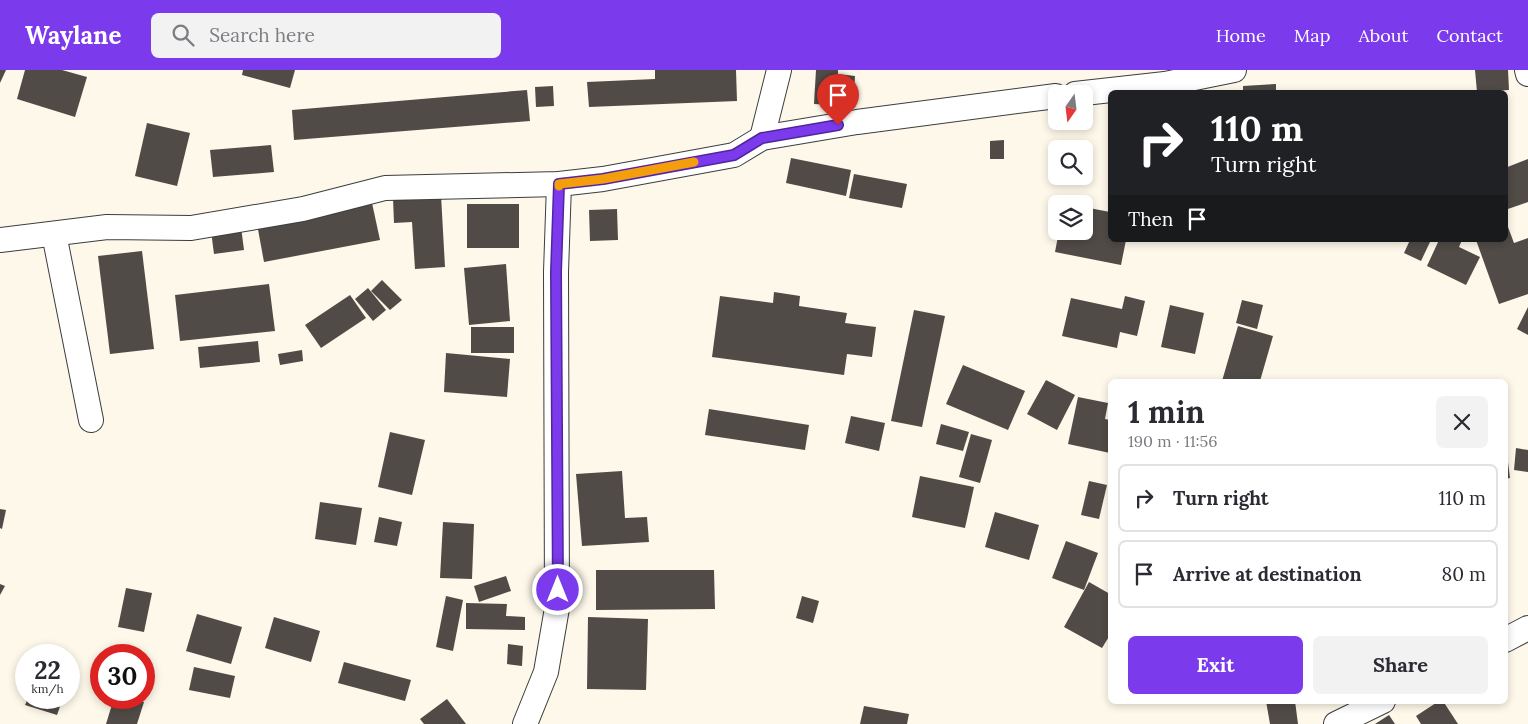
<!DOCTYPE html>
<html lang="en">
<head>
<meta charset="utf-8">
<style>
  :root { --surface:#fff; --page:#f2f2f3; --text:#2b2b33; --muted:#7c7c81; --line:#e1e1e2; --accent:#7c3aed }
  body { margin:0; font-family:Lora,serif; background:var(--page); color:var(--text); height:100vh; display:flex; flex-direction:column; font-size:19px; white-space:nowrap }
  * { box-sizing:border-box; margin:0 }
  p { font-size:16px; color:var(--muted) }
  .icon { flex:none; width:28px; height:28px; fill:none; stroke:currentColor; stroke-width:2; stroke-linecap:round; stroke-linejoin:round }
  .map { position:relative; flex:1; overflow:hidden }
  .details { position:absolute; left:1108px; top:309px; width:400px; height:325px; display:flex; flex-direction:column; background:var(--surface); border-radius:8px; box-shadow:0 2px 8px #0003 }
  .details>* { flex:none }
  .banner { position:absolute; left:1108px; top:20px; width:400px; height:152px; border-radius:8px; box-shadow:0 2px 8px #0003; background:#202124; color:#fff; overflow:hidden }
  .needle { width:32px; rotate:194deg }
  .controls { position:absolute; left:1048px; top:15px; display:grid; gap:10px }
  .controls a { display:grid; place-items:center; width:45px; height:45px; border-radius:8px; background:var(--surface); box-shadow:0 2px 8px #0003; font-size:25px }
  .speed { position:absolute; left:15px; top:574px; display:flex; gap:10px; font-size:25px; font-weight:700; text-align:center }
  .speed>* { display:grid; place-content:center; width:65px; height:65px; border-radius:50%; background:var(--surface); box-shadow:0 2px 8px #0003; line-height:1 }
  .speed small { font-size:12px; font-weight:400 }
  .speed .limit { border:8px solid #d22; background:#fff; color:#111 }
  .pin { position:absolute; display:grid; place-items:center; width:42px; height:42px; color:#fff; margin:-51px -21px; border-radius:50% 50% 50% 0; rotate:-45deg; box-shadow:0 0 5px #0007 }
  .pin .icon { rotate:45deg }
  .me { position:absolute; width:55px; margin:-28px; rotate:0deg; stroke-linejoin:round; filter:drop-shadow(0 0 4px #0008) }
  .turn { display:flex; align-items:center; gap:18px; height:105px; padding:0 20px; font-size:22px }
  .turn .icon { width:65px; height:65px; stroke-width:2.5 }
  .turn b { display:block; font-size:35px; line-height:42px }
  .then { display:flex; align-items:center; height:48px; padding:0 20px; background:#0003; gap:10px; font-size:19px }
  .round { display:grid; place-items:center; flex:none; width:52px; height:52px; border-radius:8px; background:var(--page) }
  .summary { display:flex; align-items:center; justify-content:space-between; height:85px; padding:0 20px }
  h1 { font-size:30px; font-weight:700; line-height:38px }
  .cta { display:flex; gap:10px; margin-top:auto; padding:10px 20px }
  .cta a { flex:1; height:58px; border-radius:8px; background:var(--accent); color:#fff; font-size:20px; font-weight:700; line-height:58px; text-align:center }
  .cta a+a { background:var(--page); color:var(--text) }
  ul { padding:0; list-style:none }
  li { display:flex; align-items:center; gap:15px; height:68px; margin:0 10px 8px; padding:0 10px; border:2px solid var(--line); border-radius:8px }
  li div { flex:1 }
  li b { display:block; font-size:19px }
  li em { font-style:normal }
  header { display:flex; align-items:center; gap:30px; box-sizing:border-box; height:70px; padding:0 25px; background:var(--accent); color:#fff }
  header strong { font-size:24px }
  nav { display:flex; gap:28px; margin-inline-start:auto; font-size:18px }
  .search { width:350px; height:45px; background:var(--page); display:flex; align-items:center; gap:12px; box-sizing:border-box; padding:0 18px; border-radius:8px; color:var(--muted); font-size:19px }
  .map>svg:first-child { display:block }
</style>
</head>
<body>
<header>
<strong>Waylane</strong>
<div class="search"><svg class="icon" aria-label="search" viewBox="0 0 24 24"><circle cx="10" cy="10" r="6"/><path d="M15 15l6 6"/></svg>Search here</div>
<nav><a>Home</a><a>Map</a><a>About</a><a>Contact</a></nav>
</header>
<div class="map">
<svg width="1528" height="654" viewBox="0 0 1528 654">
  <rect width="100%" height="100%" fill="#fdf8e9"/>
  <g fill="#514b47">
    <polygon points="0,0 6,0 0,13"/>
    <polygon points="25,0 62,0 87,7 75,47 17,29"/>
    <polygon points="243,0 295,0 290,18 242,5"/>
    <polygon points="655,0 736,0 737,31 589,37 587,12 655,9"/>
    <polygon points="816,0 838,0 838,4 855,6 853,36 814,34"/>
    <polygon points="1475,0 1508,0 1509,20 1477,22"/>
    <polygon points="1276,14 1276,22 1243,22 1243,16"/>
    <polygon points="553,16 554,36 536,37 535,17"/>
    <polygon points="527,20 530,51 294,70 292,40"/>
    <polygon points="147,53 190,63 177,116 135,106"/>
    <polygon points="1004,70 1004,89 990,89 990,71"/>
    <polygon points="271,75 274,102 213,107 210,80"/>
    <polygon points="791,88 851,100 846,126 786,113"/>
    <polygon points="1528,89 1528,132 1505,140 1505,98"/>
    <polygon points="854,104 907,114 902,138 849,128"/>
    <polygon points="441,125 445,197 415,199 412,152 394,153 393,128"/>
    <polygon points="372,133 380,170 264,192 257,154"/>
    <rect x="467" y="134" width="52" height="44"/>
    <polygon points="1084,137 1110,142 1110,170 1126,170 1121,195 1055,182 1059,161 1084,161"/>
    <polygon points="617,139 618,170 590,171 589,140"/>
    <polygon points="1505,149 1514,173 1528,168 1528,224 1499,234 1476,170 1505,170"/>
    <polygon points="241,157 244,180 214,184 211,161"/>
    <polygon points="1410,170 1427,170 1430,172 1421,191 1404,183"/>
    <polygon points="1439,170 1462,170 1459,177 1480,187 1466,215 1427,196"/>
    <polygon points="142,181 154,279 110,284 98,186"/>
    <polygon points="506,194 510,251 469,255 464,198"/>
    <polygon points="382,210 402,230 390,240 371,221"/>
    <polygon points="269,214 275,261 180,271 175,225"/>
    <polygon points="368,218 386,240 373,251 355,229"/>
    <polygon points="774,222 800,226 799,236 847,243 845,253 876,257 872,287 847,284 844,305 712,287 720,226 773,233"/>
    <polygon points="350,225 366,248 321,278 305,255"/>
    <polygon points="1125,226 1145,231 1137,266 1120,262 1117,278 1062,266 1071,228 1122,239"/>
    <polygon points="1242,230 1263,235 1257,259 1236,253"/>
    <polygon points="1170,235 1204,243 1195,284 1161,277"/>
    <polygon points="1528,237 1528,265 1517,259"/>
    <polygon points="914,240 945,246 922,357 891,351"/>
    <polygon points="1238,256 1273,266 1260,311 1222,311"/>
    <rect x="471" y="257" width="43" height="26"/>
    <polygon points="258,271 260,292 200,298 198,277"/>
    <polygon points="302,280 303,291 280,295 278,284"/>
    <polygon points="446,283 510,289 507,327 444,322"/>
    <polygon points="963,295 1025,321 1008,360 946,334"/>
    <polygon points="1046,310 1075,325 1057,360 1027,344"/>
    <polygon points="1078,327 1108,333 1105,349 1110,350 1110,383 1068,374"/>
    <polygon points="709,339 809,355 805,380 705,365"/>
    <polygon points="851,346 885,353 879,381 845,373"/>
    <polygon points="941,354 969,362 963,381 936,374"/>
    <polygon points="390,362 425,370 412,425 378,417"/>
    <polygon points="971,364 992,370 980,413 959,407"/>
    <polygon points="1505,376 1506,376 1510,408 1505,409"/>
    <polygon points="1516,378 1528,380 1528,402 1514,400"/>
    <polygon points="622,401 625,448 647,447 649,472 582,476 576,404"/>
    <polygon points="920,406 974,417 965,458 912,447"/>
    <polygon points="1089,411 1107,415 1099,449 1081,445"/>
    <polygon points="320,432 362,438 356,475 315,469"/>
    <polygon points="0,439 6,440 2,459 0,458"/>
    <polygon points="995,442 1039,455 1029,490 985,477"/>
    <polygon points="379,447 402,452 397,476 374,472"/>
    <polygon points="443,452 474,454 472,509 440,508"/>
    <polygon points="1066,471 1098,483 1084,520 1052,508"/>
    <polygon points="596,500 714,500 715,539 596,540"/>
    <polygon points="506,506 511,521 479,532 474,516"/>
    <polygon points="1089,512 1110,524 1110,565 1102,578 1064,557"/>
    <polygon points="0,514 5,516 0,525"/>
    <polygon points="126,518 152,523 144,562 118,557"/>
    <polygon points="446,526 463,530 453,581 436,577"/>
    <polygon points="802,526 819,531 813,553 796,548"/>
    <polygon points="466,533 507,534 506,546 525,547 525,560 466,559"/>
    <polygon points="197,544 242,557 231,594 186,581"/>
    <polygon points="274,547 320,561 311,592 265,578"/>
    <polygon points="588,547 648,549 646,620 587,619"/>
    <polygon points="508,574 523,576 522,596 507,594"/>
    <polygon points="344,592 411,610 405,631 338,613"/>
    <polygon points="194,597 235,606 230,628 189,620"/>
    <polygon points="28,628 63,628 57,645 25,635"/>
    <polygon points="114,628 129,628 144,632 137,654 106,654"/>
    <polygon points="447,629 466,654 424,654 420,649"/>
    <polygon points="1266,631 1295,631 1298,654 1270,654"/>
    <polygon points="1439,631 1443,631 1458,654 1421,654 1416,646"/>
    <polygon points="864,636 909,644 907,654 860,654"/>
    <polygon points="1389,645 1395,654 1375,654"/>
  </g>
  <g fill="none" stroke-linecap="round" stroke-linejoin="round">
    <g stroke="#3d3d3d" stroke-width="26">
      <g id="minor">
        <polyline points="1527,0 1528,4"/>
        <polyline points="1075,24 1165,14 1234,0"/>
        <polyline points="762,68 779,0"/>
        <polyline points="54,164 91,350"/>
        <polyline points="0,170 107,157 191,158 303,139 385,118 559,114 603,109 734,85 762,68 857,52 1056,26"/>
        <polyline points="1505,570 1528,558"/>
        <polyline points="525,654 546,602 557,538 556,202 559,114"/>
        <polyline points="1336,654 1383,631"/>
      </g>
    </g>
    <use href="#minor" stroke="#fff" stroke-width="24"/>
  </g>
  <g fill="none" stroke-linecap="round" stroke-linejoin="round">
    <g stroke="#51269a" stroke-width="12">
      <polyline id="route" points="558,520 556,202 559,114 603,109 734,85 762,68 838,55"/>
    </g>
    <use href="#route" stroke="#7c3aed" stroke-width="9"/>
    <polyline stroke="#f59e0b" stroke-width="9" points="559,116 559,114 603,109 694,92"/>
  </g>
</svg>
<div class="controls">
<a><svg class="needle" viewBox="-14 -14 28 28"><path d="M0-13l5 13h-10z" fill="#e53935"/><path d="M0 13l5-13h-10z" fill="#7c7c81"/></svg></a>
<a><svg class="icon" aria-label="search" viewBox="0 0 24 24"><circle cx="10" cy="10" r="6"/><path d="M15 15l6 6"/></svg></a>
<a><svg class="icon" aria-label="layers" viewBox="0 0 24 24"><path d="M12 4l9 5-9 5-9-5zM3 14l9 5 9-5"/></svg></a>
</div>
<div class="speed"><div>22<small>km/h</small></div><div class="limit">30</div></div>
<div class="pin" style="left:838px;top:55px;background:#d93025"><svg class="icon" aria-label="arrive" viewBox="0 0 24 24"><path d="M6 21V4h12l-3 4 3 4H6"/></svg></div>
<svg class="me" style="left:558px;top:520px" viewBox="-20 -20 40 40"><circle r="17" fill="#7c3aed" stroke="#fff" stroke-width="3"/><path d="M0-11L8 9 0 5-8 9z" fill="#fff"/></svg>
<div class="banner">
<div class="turn"><svg class="icon" aria-label="right" viewBox="0 0 24 24"><path d="M7 20v-9h11M14 6l5 5-5 5"/></svg><div><b>110 m</b>Turn right</div></div>
<div class="then">Then<svg class="icon" aria-label="arrive" viewBox="0 0 24 24"><path d="M6 21V4h12l-3 4 3 4H6"/></svg></div>
</div>
<section class="details">
<div class="summary"><div><h1>1 min</h1><p>190 m · 11:56</p></div><a class="round"><svg class="icon" aria-label="close" viewBox="0 0 24 24"><path d="M6 6l12 12M18 6L6 18"/></svg></a></div>
<ul>
<li><svg class="icon" aria-label="right" viewBox="0 0 24 24"><path d="M7 20v-9h11M14 6l5 5-5 5"/></svg><div><b>Turn right</b></div><em>110 m</em></li>
<li><svg class="icon" aria-label="arrive" viewBox="0 0 24 24"><path d="M6 21V4h12l-3 4 3 4H6"/></svg><div><b>Arrive at destination</b></div><em>80 m</em></li>
</ul>
<div class="cta"><a>Exit</a><a>Share</a></div>
</section>
</div>
</body>
</html>
